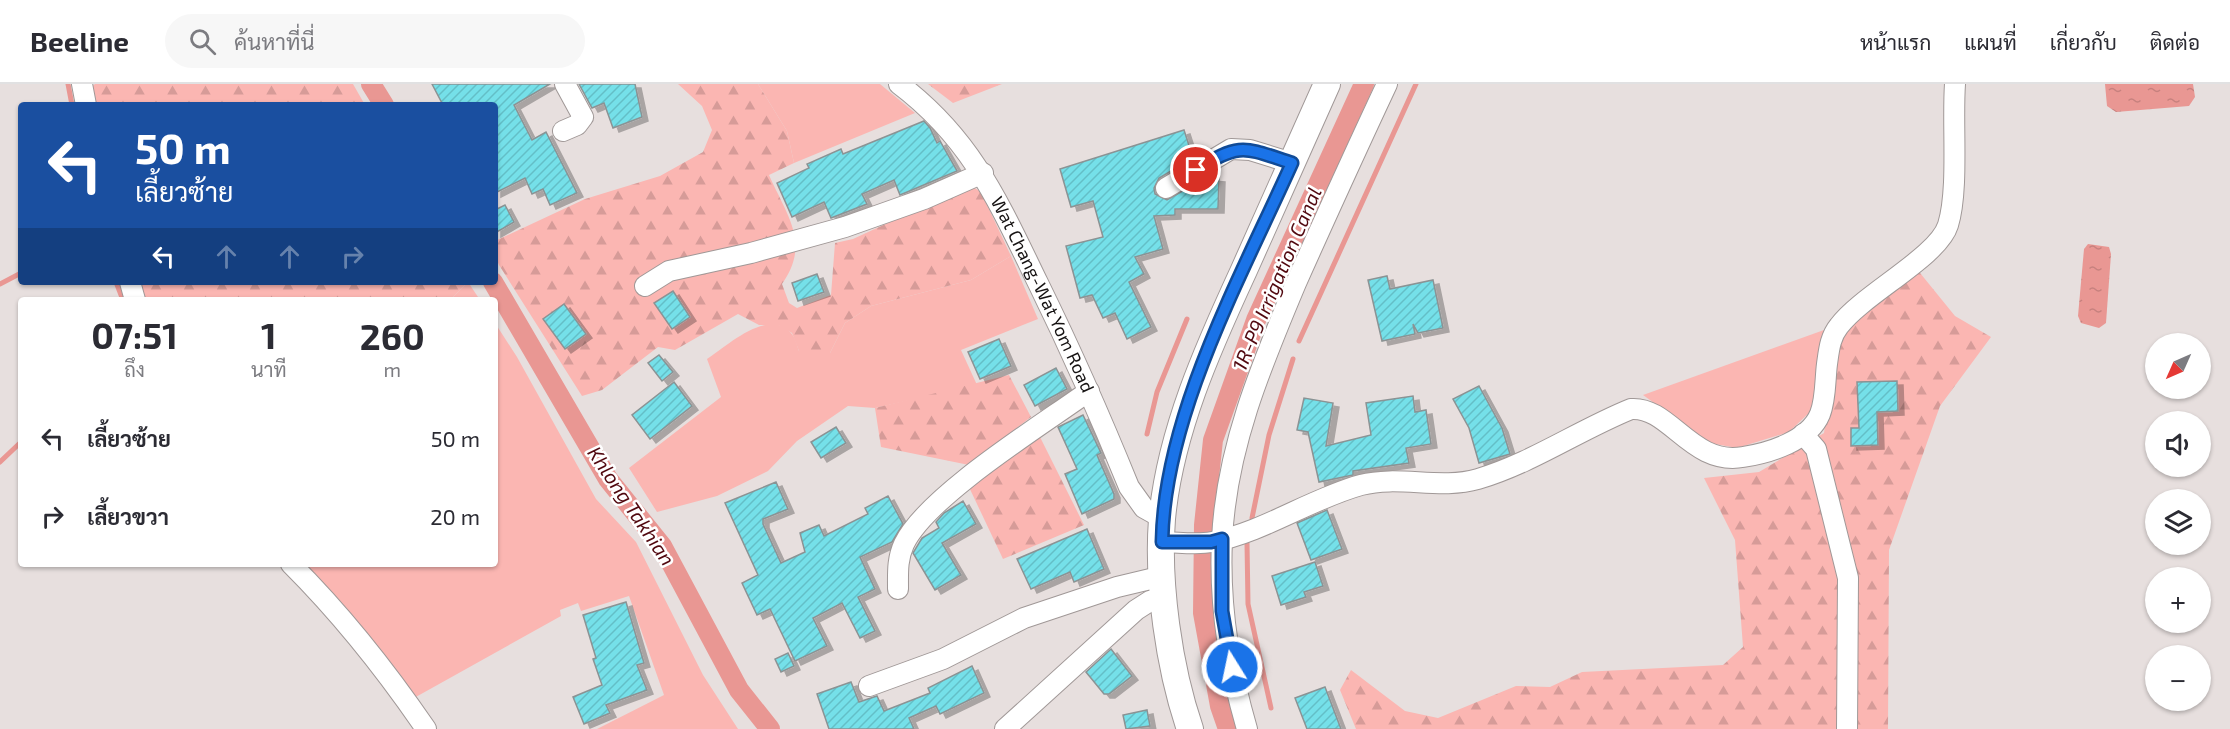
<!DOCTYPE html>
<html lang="th">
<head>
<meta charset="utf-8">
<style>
  :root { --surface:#fff; --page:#f7f7f7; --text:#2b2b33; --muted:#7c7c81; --line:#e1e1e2 }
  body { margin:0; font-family:"Exo 2",Sarabun,sans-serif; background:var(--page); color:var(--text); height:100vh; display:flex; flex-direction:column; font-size:22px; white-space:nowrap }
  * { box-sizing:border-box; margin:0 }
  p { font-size:20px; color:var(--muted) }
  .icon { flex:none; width:33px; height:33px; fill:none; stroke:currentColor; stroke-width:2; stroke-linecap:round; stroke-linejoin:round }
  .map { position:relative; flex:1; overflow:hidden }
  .sheet { position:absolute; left:18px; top:213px; width:480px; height:270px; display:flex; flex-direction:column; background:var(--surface); border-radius:6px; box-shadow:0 2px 4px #0004 }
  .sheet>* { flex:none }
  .hud { position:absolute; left:18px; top:18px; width:480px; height:183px; border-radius:6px; box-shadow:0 2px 4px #0004; background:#1a4fa0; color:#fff; overflow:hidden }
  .needle { width:39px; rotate:225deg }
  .controls { position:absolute; left:2145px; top:249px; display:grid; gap:12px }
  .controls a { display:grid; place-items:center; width:66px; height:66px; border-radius:50%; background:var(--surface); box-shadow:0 2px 4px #0004; font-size:30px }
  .pin { position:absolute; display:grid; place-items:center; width:51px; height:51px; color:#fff; margin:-26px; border:3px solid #fff; border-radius:50%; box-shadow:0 2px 6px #0007 }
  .me { position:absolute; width:66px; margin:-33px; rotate:350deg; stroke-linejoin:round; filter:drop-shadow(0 0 4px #0008) }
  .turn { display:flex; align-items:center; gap:21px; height:126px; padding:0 18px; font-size:27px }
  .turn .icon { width:78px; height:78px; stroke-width:2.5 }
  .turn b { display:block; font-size:42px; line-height:51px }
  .lanes { display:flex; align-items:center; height:57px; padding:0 18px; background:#0003; justify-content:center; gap:30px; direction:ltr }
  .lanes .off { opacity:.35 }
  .eta { display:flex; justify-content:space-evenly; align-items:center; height:102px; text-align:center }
  .eta b { font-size:36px; font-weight:700; line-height:42px }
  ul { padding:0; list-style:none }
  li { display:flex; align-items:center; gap:18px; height:78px; padding:0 18px }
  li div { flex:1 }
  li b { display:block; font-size:22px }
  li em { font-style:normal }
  header { display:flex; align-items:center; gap:36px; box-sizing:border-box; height:84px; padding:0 30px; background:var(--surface); border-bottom:2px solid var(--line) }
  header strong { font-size:28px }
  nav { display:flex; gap:33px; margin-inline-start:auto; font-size:21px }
  .search { width:420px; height:54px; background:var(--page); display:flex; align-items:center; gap:15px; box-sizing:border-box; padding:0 21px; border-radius:33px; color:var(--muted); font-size:22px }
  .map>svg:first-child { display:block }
</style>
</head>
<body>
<header>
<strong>Beeline</strong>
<div class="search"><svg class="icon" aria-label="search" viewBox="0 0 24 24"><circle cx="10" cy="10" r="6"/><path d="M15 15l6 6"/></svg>ค้นหาที่นี่</div>
<nav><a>หน้าแรก</a><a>แผนที่</a><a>เกี่ยวกับ</a><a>ติดต่อ</a></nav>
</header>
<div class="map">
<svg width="2230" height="645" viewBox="0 0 2230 645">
  <defs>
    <pattern id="forest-firs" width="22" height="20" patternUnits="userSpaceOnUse" patternTransform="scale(1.5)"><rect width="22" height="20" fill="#fbb6b2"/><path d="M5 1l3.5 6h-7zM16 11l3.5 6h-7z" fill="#d69b98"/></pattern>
    <pattern id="water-ripples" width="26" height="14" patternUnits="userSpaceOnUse" patternTransform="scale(1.5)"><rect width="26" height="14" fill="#e99793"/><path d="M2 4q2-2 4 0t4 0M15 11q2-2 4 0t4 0" fill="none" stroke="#c7817e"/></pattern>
    <pattern id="building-hatch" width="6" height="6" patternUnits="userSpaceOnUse" patternTransform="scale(1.5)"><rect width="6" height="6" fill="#75e0e9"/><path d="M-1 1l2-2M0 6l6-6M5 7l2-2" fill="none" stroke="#64bfc7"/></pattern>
    <filter id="shadow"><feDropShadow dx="6" dy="4" stdDeviation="0" flood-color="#0004"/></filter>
  </defs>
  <rect width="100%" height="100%" fill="#e7dfde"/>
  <g fill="#fbb6b2">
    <polygon points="758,0 880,0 915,29 794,79 787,47"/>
    <path d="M1011 172 1038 235 961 266 977 301 875 324 848 322 797 357 768 387 717 412 657 428 629 384 721 313 707 275C727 262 768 223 791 249 795 253 797 261 799 267L830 269 845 239 871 222 971 196Z"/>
    <polygon points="468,198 480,216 450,216"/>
    <polygon points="495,239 517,273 596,415 636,458 703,591 738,645 597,645 664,611 629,512 581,527 578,519 560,526 561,532 414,614 303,480 495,480"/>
    <polygon points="1824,246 1812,326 1789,348 1737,364 1710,359 1643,311"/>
  </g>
  <g fill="url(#forest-firs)">
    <polygon points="95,0 353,0 365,21 91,21 88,6"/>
    <path d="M678 0H758L787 47 794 79 769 91C787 132 811 159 782 200L789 219 797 224 831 211 835 159 853 155 970 101 981 108 1011 172 971 196 871 222 845 239 830 269 813 278 799 267 792 249 778 241H759L738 230 675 266 658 263 602 306 582 312 499 181 495 172V157L585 115 660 92 703 68 712 46 702 22Z"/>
    <polygon points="928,0 1002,0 953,19"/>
    <polygon points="1916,184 1955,232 1991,253 1940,322 1889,466 1888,645 1356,645 1340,606 1351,586 1405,627 1438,634 1516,602 1550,603 1582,588 1723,581 1743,563 1735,456 1704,394 1759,388 1824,349 1837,258 1855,232"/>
    <polygon points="138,198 468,198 450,216 144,216"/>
    <polygon points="1009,291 1031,333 969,381 881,363 875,324"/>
    <polygon points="1038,349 1084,441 1003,475 968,401"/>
  </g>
  <g fill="url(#water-ripples)">
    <polygon points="2105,0 2193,0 2195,13 2189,22 2116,28 2107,22"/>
    <polygon points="2088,160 2109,163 2111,170 2106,239 2099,244 2081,239 2078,232 2084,165"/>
  </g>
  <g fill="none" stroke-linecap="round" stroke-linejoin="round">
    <g stroke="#e99793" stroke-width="5">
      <polyline points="68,0 72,21"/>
      <polyline points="116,198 123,216"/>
      <polyline points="0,200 21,189"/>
      <polyline points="1299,257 1416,0"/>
      <polyline points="1147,350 1157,308 1187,235"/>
      <polyline points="0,378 21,358"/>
      <polyline points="1252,434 1269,351 1293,275"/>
      <polyline points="1247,459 1248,520 1271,624"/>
    </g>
    <g stroke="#e99793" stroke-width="20">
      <polyline points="371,0 384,21"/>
      <polyline points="493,198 608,395 662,462 739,606 770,645"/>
      <polyline points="1228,645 1220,622 1203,529 1204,441 1213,356 1256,236 1364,0"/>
    </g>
  </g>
  <g fill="url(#building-hatch)" stroke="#8b9394" stroke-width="1.5" filter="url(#shadow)">
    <polygon points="432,0 550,0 514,21 532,56 546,48 577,109 550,121 543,105 532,110 525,94 495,109 495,21 443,21"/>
    <polygon points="579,0 635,0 642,33 613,44 604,19 592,24"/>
    <polygon points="924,37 930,44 937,59 940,57 957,87 900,111 894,96 862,110 867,120 831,134 824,118 792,133 777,99 809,84 807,80 841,65 843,70"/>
    <polygon points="1184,46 1193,74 1159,94 1154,104 1155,110 1167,116 1207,93 1219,94 1218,125 1175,125 1175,131 1154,132 1163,165 1135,173 1144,190 1129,198 1151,243 1127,255 1115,229 1103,234 1092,211 1080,214 1066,162 1103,153 1093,117 1071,123 1060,85"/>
    <polygon points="505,121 514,138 495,149 495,126"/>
    <polygon points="817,190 824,208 798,217 792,199"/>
    <polygon points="1387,192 1390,205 1433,196 1443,244 1418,249 1413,240 1415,250 1382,257 1368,196"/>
    <polygon points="673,207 690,233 672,245 654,219"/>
    <polygon points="564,220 586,250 565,265 543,235"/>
    <polygon points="999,255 1011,282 980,295 968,268"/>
    <polygon points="659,271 673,288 662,297 648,279"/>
    <polygon points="1056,284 1067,305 1035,322 1024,301"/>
    <polygon points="1897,297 1898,327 1877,328 1878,361 1851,362 1851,344 1859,344 1857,298"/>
    <polygon points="674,298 692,322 650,355 632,331"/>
    <polygon points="1479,302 1502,344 1510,370 1479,379 1469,344 1453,315"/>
    <polygon points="1413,312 1415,328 1426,326 1431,360 1406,364 1409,379 1353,387 1353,391 1319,398 1308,348 1297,346 1304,314 1333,319 1326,362 1371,351 1366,319"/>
    <polygon points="1083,331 1101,369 1097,371 1114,410 1114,415 1082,430 1065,390 1077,385 1058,343"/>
    <polygon points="836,343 846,359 821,374 811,358"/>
    <polygon points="776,398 788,425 763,435 763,440 781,479 805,468 800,449 819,441 824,452 868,430 865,424 888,412 903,440 892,458 860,473 875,505 858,513 875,547 860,554 842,519 813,534 827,562 795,577 770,525 757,531 742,499 758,491 725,419"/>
    <polygon points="963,417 976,440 942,459 961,491 935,506 913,469 922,454 939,444 936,438 944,429"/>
    <polygon points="1327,426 1342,465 1311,476 1297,439"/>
    <polygon points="1087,445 1104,485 1074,498 1070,488 1031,505 1017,475"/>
    <polygon points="1315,478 1323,502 1304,508 1306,513 1281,521 1272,492"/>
    <polygon points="626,518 644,579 637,581 647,606 606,621 610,629 584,640 573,613 602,601 593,575 596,574 583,531"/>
    <polygon points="1111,565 1132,592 1109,610 1104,610 1086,588"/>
    <polygon points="788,569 794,582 781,588 775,575"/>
    <polygon points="972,582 984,609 940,630 936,622 909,634 914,645 829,645 817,610 851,598 859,618 877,612 884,627 930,609 928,604"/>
    <polygon points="1325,603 1341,645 1307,645 1295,614"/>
    <polygon points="1147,626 1150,642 1126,645 1123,631"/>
  </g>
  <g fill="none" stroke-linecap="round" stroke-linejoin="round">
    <g stroke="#a09897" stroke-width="22">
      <g id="minor">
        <polyline points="82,0 86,21"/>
        <path id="s1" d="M899 0C972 55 999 119 1038 199 1071 266 1101 334 1129 403L1144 424 1162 434"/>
        <polyline points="563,47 577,41 583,33 565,0"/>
        <polyline points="1166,104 1231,65 1250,66 1292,79"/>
        <polyline points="130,198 135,216"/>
        <polyline points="645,202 669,187 751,169 845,143 924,115 983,89"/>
        <polyline points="1803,350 1816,365 1848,494 1847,645"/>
        <path d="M1162 458C1178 458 1196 461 1212 458 1264 448 1310 415 1361 401 1399 391 1440 406 1478 395 1532 379 1579 346 1631 325 1670 322 1691 382 1743 373 1769 369 1809 357 1820 330 1826 315 1825 295 1827 280 1829 266 1830 253 1839 242 1863 210 1938 173 1948 141 1959 105 1952 40 1955 0"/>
        <path d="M291 480C342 531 385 585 426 645"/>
        <path d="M898 505C898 489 897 475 904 460 927 412 1042 341 1089 307"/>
        <polyline points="869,602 943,575 1024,534 1117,503 1163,492"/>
        <polyline points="1005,645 1136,526 1150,517 1165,513"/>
        <path d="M1247 645C1229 584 1219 520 1222 456 1226 365 1261 282 1296 199 1326 132 1356 66 1387 0"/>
      </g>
    </g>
    <g stroke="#a09897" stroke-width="28">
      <path id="major" d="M1190 645C1169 584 1157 499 1162 435 1170 348 1208 264 1244 186 1272 124 1299 62 1327 0"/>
    </g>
    <use href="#minor" stroke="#fff" stroke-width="20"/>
    <use href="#major" stroke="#fff" stroke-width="26"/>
  </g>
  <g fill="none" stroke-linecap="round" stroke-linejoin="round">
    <g stroke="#114b97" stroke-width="15">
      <path id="route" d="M1196 86C1241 58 1243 63 1292 79 1241 193 1164 331 1162 458H1211L1222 455V527L1232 583"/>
    </g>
    <use href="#route" stroke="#1a73e8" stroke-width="10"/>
  </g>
  <g text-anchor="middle" stroke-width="5" stroke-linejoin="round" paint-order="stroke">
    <g font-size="18" fill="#151212" stroke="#fff">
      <text dy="6" stroke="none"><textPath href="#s1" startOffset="258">Wat Chang-Wat Yom Road</textPath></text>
    </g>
    <g font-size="20" font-style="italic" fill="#51080f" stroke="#fff">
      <text transform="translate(1277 195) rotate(-67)" y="7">1R-P9 Irrigation Canal</text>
      <text transform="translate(631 422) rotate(56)" y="7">Khlong Takhian</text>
    </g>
  </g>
</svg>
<div class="controls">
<a><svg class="needle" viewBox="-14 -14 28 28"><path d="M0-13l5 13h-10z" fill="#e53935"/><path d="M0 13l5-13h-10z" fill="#7c7c81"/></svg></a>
<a><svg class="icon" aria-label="sound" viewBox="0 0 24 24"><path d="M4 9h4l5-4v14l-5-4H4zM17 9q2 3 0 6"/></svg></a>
<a><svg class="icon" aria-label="layers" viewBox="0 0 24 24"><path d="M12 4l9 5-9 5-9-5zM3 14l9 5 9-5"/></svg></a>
<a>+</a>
<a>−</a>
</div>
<div class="pin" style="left:1196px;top:86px;background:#d93025"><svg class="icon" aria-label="arrive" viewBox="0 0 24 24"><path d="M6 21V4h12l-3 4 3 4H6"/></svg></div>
<svg class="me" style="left:1232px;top:583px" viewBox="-20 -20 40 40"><circle r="17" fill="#1a73e8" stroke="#fff" stroke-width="3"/><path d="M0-11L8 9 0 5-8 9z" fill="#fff"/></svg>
<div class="hud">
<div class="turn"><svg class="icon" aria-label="left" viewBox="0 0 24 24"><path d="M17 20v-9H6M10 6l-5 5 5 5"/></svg><div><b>50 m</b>เลี้ยวซ้าย</div></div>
<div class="lanes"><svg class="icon" aria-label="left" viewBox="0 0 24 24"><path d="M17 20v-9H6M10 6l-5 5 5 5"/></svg><svg class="icon off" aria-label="ahead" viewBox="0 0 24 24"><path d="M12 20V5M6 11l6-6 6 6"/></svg><svg class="icon off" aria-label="ahead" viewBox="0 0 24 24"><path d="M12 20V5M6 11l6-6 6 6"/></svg><svg class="icon off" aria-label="right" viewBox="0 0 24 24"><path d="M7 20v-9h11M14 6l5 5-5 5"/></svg></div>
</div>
<section class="sheet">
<div class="eta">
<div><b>07:51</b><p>ถึง</p></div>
<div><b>1</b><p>นาที</p></div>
<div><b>260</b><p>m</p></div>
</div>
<ul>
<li><svg class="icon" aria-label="left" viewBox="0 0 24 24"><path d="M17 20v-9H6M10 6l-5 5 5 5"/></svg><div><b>เลี้ยวซ้าย</b></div><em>50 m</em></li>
<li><svg class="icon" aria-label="right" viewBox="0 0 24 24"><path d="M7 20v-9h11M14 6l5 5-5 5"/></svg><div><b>เลี้ยวขวา</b></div><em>20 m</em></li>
</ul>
</section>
</div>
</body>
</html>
